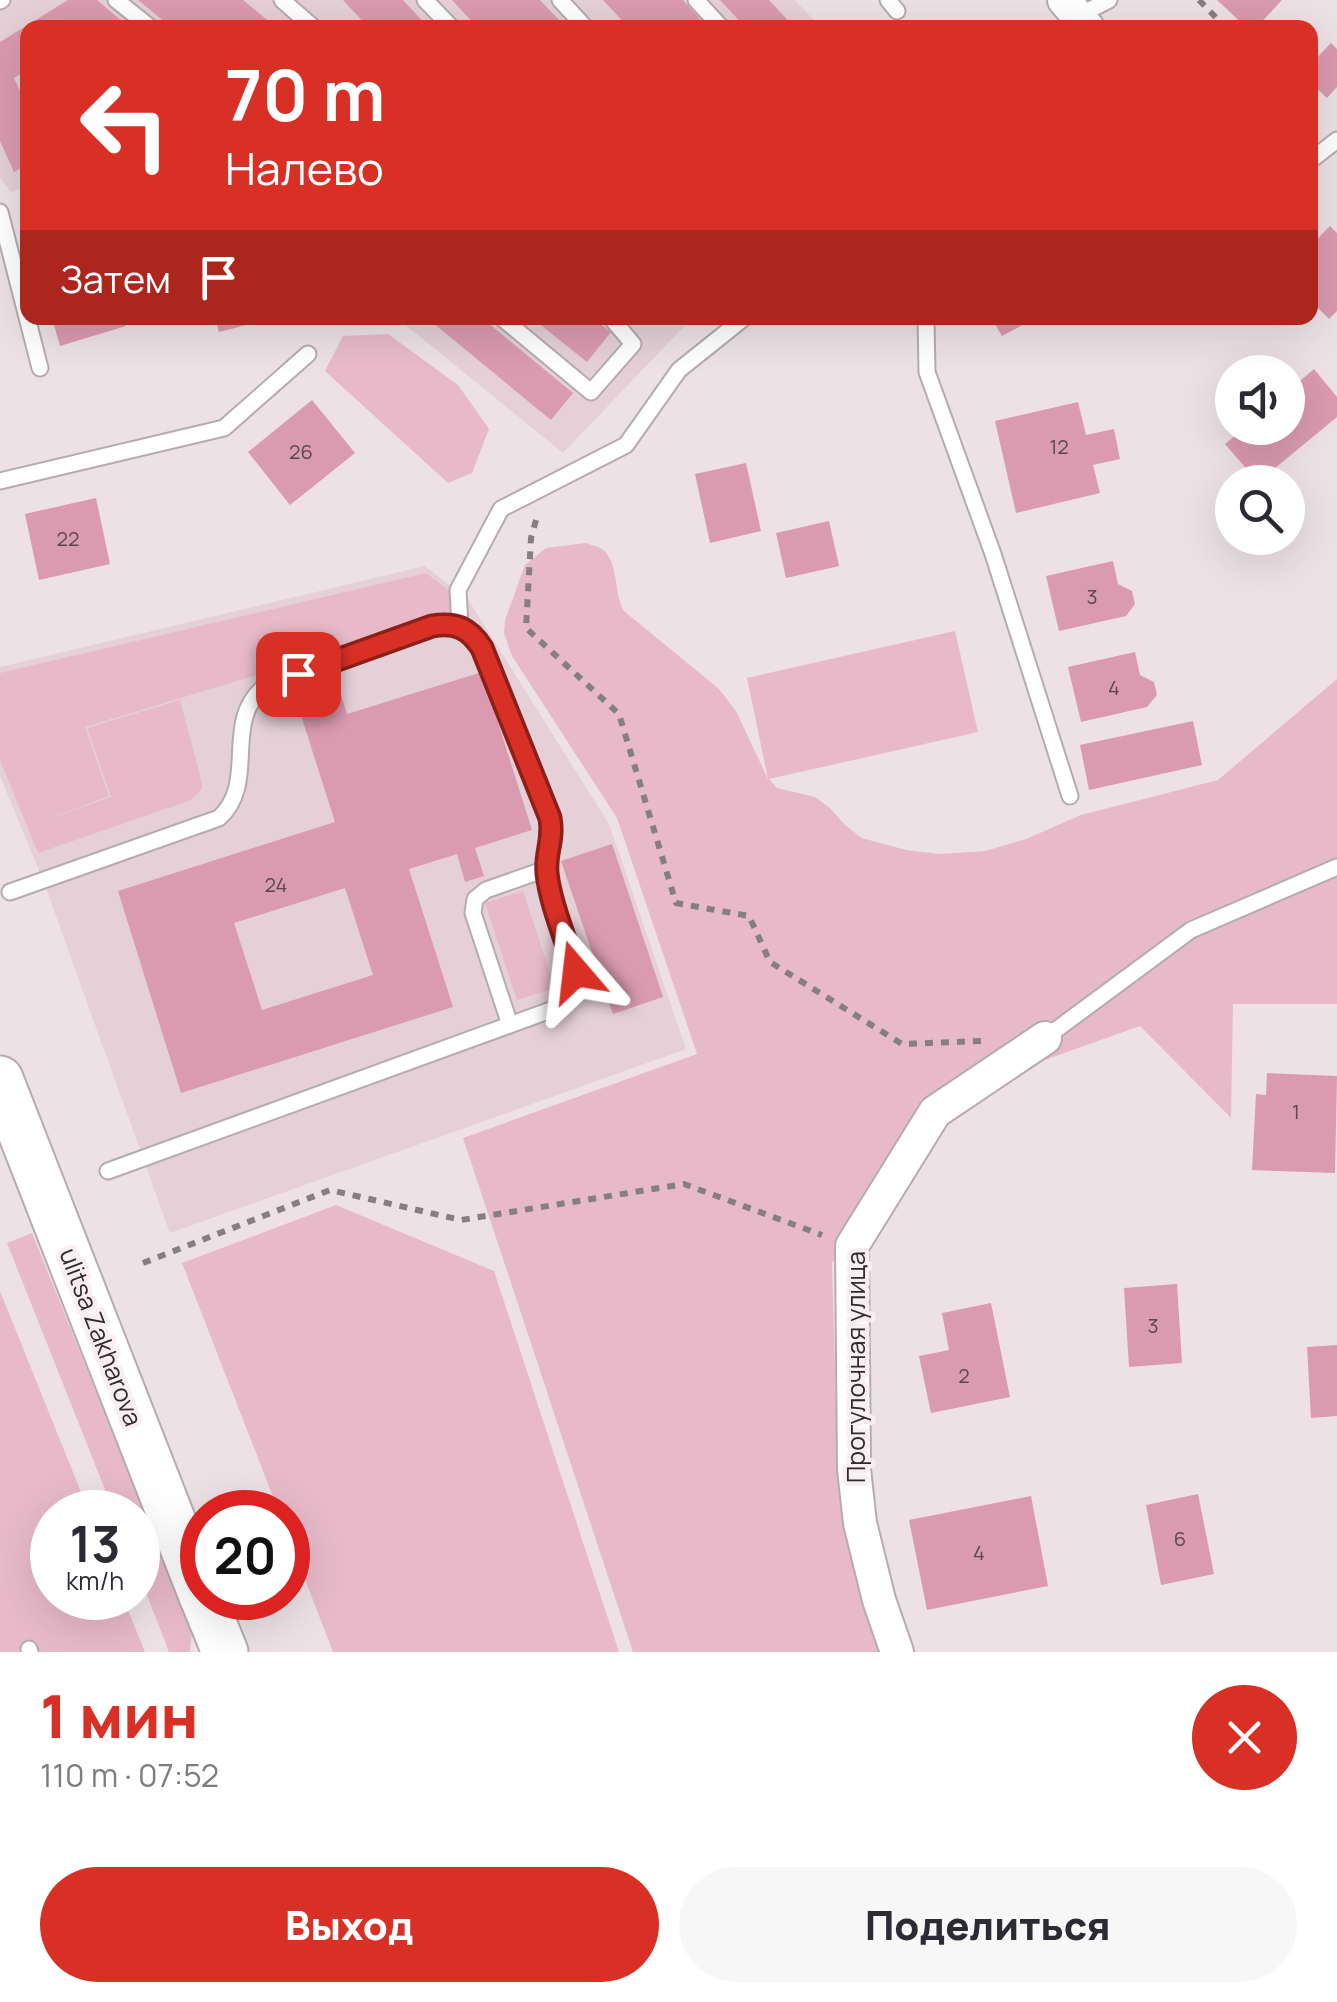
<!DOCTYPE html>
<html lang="ru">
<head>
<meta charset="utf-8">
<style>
  :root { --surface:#fff; --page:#f7f7f7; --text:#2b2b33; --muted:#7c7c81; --accent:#d93025 }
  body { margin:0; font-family:Manrope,sans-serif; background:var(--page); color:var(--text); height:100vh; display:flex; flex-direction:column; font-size:38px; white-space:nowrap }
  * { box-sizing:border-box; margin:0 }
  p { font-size:32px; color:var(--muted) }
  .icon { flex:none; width:55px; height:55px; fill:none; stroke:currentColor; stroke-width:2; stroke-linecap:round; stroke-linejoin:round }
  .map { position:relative; height:1652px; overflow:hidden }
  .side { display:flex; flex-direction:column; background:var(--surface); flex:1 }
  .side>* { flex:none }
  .guide { position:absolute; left:20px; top:20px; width:1298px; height:305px; border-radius:20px; box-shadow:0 10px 40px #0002; background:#d93025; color:#fff; overflow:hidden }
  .controls { position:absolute; left:1215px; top:355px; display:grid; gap:20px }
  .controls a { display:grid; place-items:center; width:90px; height:90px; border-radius:50%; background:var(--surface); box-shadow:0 10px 40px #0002; font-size:50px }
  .speed { position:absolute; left:30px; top:1490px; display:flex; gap:20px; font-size:50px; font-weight:700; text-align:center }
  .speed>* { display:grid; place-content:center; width:130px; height:130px; border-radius:50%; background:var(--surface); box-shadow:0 10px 40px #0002; line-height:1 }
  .speed small { font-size:25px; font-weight:400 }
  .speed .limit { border:15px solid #d22; background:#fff; color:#111 }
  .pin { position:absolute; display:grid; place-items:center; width:85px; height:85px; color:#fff; margin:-42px; border-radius:20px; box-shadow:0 5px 15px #0006 }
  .me { position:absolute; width:110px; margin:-55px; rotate:343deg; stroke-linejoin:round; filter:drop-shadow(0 0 8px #0008) }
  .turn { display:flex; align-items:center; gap:35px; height:210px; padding:0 40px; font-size:45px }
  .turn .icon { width:130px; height:130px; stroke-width:2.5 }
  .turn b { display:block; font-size:70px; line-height:85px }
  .then { display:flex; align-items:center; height:95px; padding:0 40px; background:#0003; gap:20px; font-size:38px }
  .round { display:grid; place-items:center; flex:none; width:105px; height:105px; border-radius:52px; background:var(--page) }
  .summary { display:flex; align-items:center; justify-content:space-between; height:170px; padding:0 40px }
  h1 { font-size:60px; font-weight:800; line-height:75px; color:var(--accent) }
  .action { display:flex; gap:20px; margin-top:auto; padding:20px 40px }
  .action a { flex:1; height:115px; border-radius:60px; background:var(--accent); color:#fff; font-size:40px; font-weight:800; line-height:115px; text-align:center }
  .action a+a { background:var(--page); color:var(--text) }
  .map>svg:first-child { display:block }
</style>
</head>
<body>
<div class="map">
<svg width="1337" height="1652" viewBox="0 0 1337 1652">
  <rect width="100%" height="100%" fill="#ede1e5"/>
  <g fill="#e4d0d6">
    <polygon points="0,0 794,0 821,27 28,28 27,186 11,192 0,178"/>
    <polygon points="397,318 692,318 563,453"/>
    <polygon points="425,566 469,601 609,824 686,1049 170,1233 43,880 0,776 0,667"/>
  </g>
  <g fill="#e8bac9">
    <polygon points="388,334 458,385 489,429 472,473 448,483 325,371 343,336"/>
    <path d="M586 543C591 545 597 546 602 549 620 563 613 593 624 611L719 689 736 711 768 779 747 678 955 631 978 732 769 779 777 788 815 797 830 808 845 825 862 838 906 850 939 854 985 851 1026 839 1081 815 1218 780 1337 679V1004H1233L1231 1118 1140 1026 919 1105 832 1263 838 1474 845 1525 882 1652H633L463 1138 697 1054 617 818 512 656 504 633 505 620 525 565 546 548Z"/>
    <polygon points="426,573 451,592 453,612 448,617 85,727 109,796 43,821 111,797 87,728 180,700 202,783 202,789 191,800 38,853 0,760 0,673"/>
    <polygon points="523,891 555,988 517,1000 485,903"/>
    <polygon points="336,1205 494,1271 619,1652 333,1652 288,1535 288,1512 279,1512 182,1263"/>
    <polygon points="32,1233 187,1617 192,1632 190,1652 169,1652 138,1572 138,1512 114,1512 7,1243"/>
    <polygon points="0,1291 89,1512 52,1512 52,1598 123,1598 145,1652 0,1652"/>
  </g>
  <g fill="#da9ab0" fill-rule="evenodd">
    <polygon points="68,0 97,0 130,28 28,28 28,69 14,78 28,108 28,165 14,172 0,141 0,42"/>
    <polygon points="138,0 243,0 277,28 172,28"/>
    <polygon points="343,0 403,0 429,28 369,28"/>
    <polygon points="452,0 540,0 567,28 478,28"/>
    <polygon points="603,0 683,0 708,28 629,28"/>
    <polygon points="720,0 769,0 795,28 746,28"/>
    <polygon points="1217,0 1282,0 1256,28 1247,28"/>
    <polygon points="1331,43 1337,49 1337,87 1327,98 1310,82 1310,65"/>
    <polygon points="1330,226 1337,233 1337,311 1329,319 1310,300 1310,240 1313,243"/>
    <polygon points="52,318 123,318 126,326 60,346"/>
    <polygon points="215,318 270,318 270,319 219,332"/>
    <polygon points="427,318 482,318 573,393 551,420"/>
    <polygon points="532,318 592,318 611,332 587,362"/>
    <polygon points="991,318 1036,318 1002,336"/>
    <polygon points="1314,369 1337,397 1337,417 1258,482 1225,444 1244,428 1288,428 1288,391"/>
    <polygon points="312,400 355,453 290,505 248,452"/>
    <polygon points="1078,402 1086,435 1114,429 1120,459 1093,465 1100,493 1016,513 995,421"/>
    <polygon points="746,463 761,531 710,543 695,474"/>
    <polygon points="96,498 110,564 39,580 25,514"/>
    <polygon points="829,521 839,566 786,578 776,533"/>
    <polygon points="1113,561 1118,584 1132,591 1135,604 1126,616 1059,631 1046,576"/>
    <polygon points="1135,652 1140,675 1154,682 1157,695 1147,707 1081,722 1068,667"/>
    <path d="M482 672 532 830 475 848 484 876 465 882 457 854 409 869 453 1007 181 1093 118 891 335 822 298 706 340 692 347 714ZM345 888 373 975 262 1010 234 923Z"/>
    <polygon points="1193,721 1202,765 1089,790 1080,745"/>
    <polygon points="612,844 663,997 613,1014 561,861"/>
    <polygon points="1267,1073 1337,1076 1335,1173 1252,1170 1256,1094 1266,1095"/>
    <polygon points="1177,1284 1182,1363 1129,1367 1124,1288"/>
    <polygon points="991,1303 1010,1397 931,1413 919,1356 949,1350 942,1313"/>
    <polygon points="1337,1345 1337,1416 1311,1418 1307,1347"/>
    <polygon points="1198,1494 1214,1574 1161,1585 1146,1505"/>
    <polygon points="1031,1496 1048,1586 927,1610 909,1520"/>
  </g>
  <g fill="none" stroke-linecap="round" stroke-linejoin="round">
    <g stroke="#b6abae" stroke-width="19">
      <g id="lane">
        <polyline points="116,0 151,28"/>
        <polyline points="282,0 314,28"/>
        <polyline points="425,0 452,28"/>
        <polyline points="560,0 586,28"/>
        <polyline points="696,0 722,28"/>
        <polyline points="888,0 897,11"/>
        <polyline points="0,1 2,0"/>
        <polyline points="1064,28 1078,16 1109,0"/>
        <polyline points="1310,161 1337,140"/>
        <polyline points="0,212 40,368"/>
        <polyline points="502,318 591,392 633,344 611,318"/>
        <polyline points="926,318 927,372 993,554 1070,796"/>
        <polyline points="0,481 224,428 308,354"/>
        <polyline points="460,625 458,590 501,509 626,445 679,370 744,318"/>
        <path d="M10 892 219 818C259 782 221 722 265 686L432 626C456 622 468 628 482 648L550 817C554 841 545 852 547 873 550 901 568 944 577 973 575 989 572 997 559 1007L108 1171"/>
        <polyline points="510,1025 473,913 475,899 486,890 546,869"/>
        <polyline points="1045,1038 1191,930 1337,867"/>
        <polyline points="29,1649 30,1652"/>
      </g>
    </g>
    <g stroke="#b6abae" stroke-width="36">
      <g id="street">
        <polyline points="1064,0 1088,28"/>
        <polyline points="897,1652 879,1600 860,1523 854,1469 852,1246 935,1112 1045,1038"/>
      </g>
    </g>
    <g stroke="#b6abae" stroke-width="49">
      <g id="secondary">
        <polyline points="0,1079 202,1596"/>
        <polyline points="203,1598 225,1652"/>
      </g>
    </g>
    <g stroke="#877e81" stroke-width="6" stroke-dasharray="8 8" stroke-linecap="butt">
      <polyline points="1199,0 1226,28"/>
      <polyline points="536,520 531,538 526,628 619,714 676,903 749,916 770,962 902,1044 981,1041"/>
      <polyline points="143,1263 330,1190 461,1220 684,1184 822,1235"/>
    </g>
    <use href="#lane" stroke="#fff" stroke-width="15"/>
    <use href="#street" stroke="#fff" stroke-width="32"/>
    <use href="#secondary" stroke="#fff" stroke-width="45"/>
  </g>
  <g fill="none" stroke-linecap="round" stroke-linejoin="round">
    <g stroke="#8d1f18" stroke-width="25">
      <path id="route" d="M298 674 432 626C456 622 469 628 482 648L550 818C554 841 545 852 547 873 550 903 567 943 576 972"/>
    </g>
    <use href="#route" stroke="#d93025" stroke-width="18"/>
  </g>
  <g text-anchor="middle" stroke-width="9" stroke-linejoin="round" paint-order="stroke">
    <g font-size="20" fill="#5a464d">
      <text x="1059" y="454">12</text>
      <text x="301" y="459">26</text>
      <text x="68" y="546">22</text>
      <text x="1092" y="604">3</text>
      <text x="1114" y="695">4</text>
      <text x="276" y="892">24</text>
      <text x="1296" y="1119">1</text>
      <text x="1153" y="1333">3</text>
      <text x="964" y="1383">2</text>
      <text x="1180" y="1546">6</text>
      <text x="979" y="1560">4</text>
    </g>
    <g font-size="25" fill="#2f2a2c" stroke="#fbeef2">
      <text transform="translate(101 1337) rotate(69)" y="9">ulitsa Zakharova</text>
      <text transform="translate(856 1367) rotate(-90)" y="9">Прогулочная улица</text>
    </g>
  </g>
</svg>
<div class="controls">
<a><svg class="icon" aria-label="sound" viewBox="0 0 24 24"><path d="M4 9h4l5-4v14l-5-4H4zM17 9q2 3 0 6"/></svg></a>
<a><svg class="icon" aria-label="search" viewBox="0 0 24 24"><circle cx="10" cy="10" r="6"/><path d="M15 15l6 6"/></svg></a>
</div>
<div class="speed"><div>13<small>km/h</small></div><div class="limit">20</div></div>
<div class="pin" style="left:298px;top:674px;background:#d93025"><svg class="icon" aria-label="arrive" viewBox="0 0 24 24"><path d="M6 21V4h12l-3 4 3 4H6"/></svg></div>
<svg class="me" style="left:576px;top:972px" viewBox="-20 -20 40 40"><path d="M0-17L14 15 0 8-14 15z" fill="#d93025" stroke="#fff" stroke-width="4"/></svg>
<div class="guide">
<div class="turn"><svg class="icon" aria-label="left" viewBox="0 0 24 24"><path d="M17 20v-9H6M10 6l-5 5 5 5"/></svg><div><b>70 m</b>Налево</div></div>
<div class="then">Затем<svg class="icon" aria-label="arrive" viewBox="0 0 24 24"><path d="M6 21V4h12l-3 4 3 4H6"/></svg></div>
</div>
</div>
<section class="side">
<div class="summary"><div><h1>1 мин</h1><p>110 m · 07:52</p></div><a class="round" style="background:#d93025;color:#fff"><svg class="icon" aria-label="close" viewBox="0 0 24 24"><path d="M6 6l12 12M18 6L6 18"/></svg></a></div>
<div class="action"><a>Выход</a><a>Поделиться</a></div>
</section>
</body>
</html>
